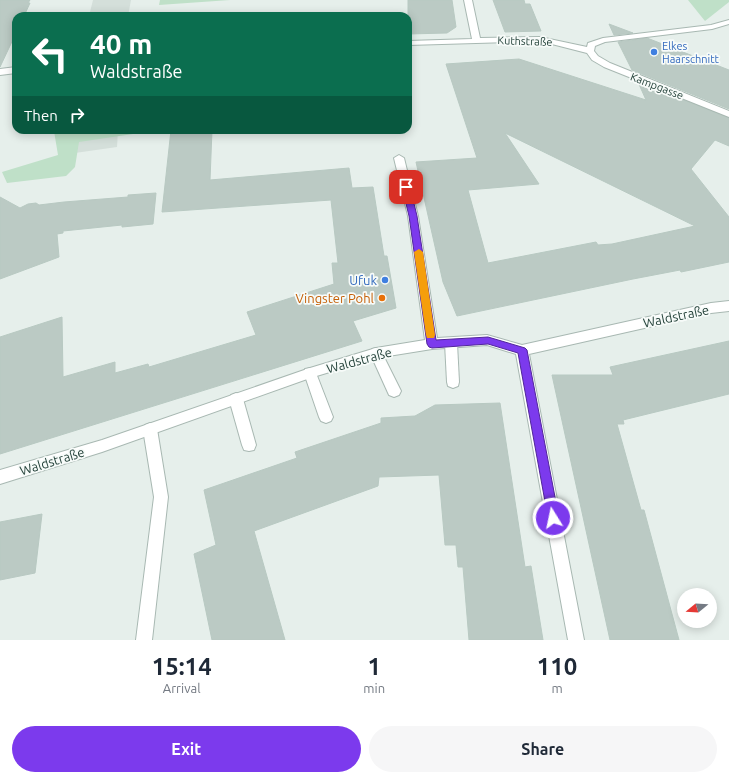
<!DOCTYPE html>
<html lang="en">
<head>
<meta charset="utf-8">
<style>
  :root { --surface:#fff; --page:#f6f6f7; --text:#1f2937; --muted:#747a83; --accent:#7c3aed }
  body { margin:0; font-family:Ubuntu,sans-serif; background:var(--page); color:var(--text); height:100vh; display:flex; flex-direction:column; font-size:15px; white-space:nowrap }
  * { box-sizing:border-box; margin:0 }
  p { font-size:13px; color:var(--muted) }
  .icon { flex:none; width:22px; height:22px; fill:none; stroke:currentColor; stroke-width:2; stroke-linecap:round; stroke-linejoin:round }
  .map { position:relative; height:640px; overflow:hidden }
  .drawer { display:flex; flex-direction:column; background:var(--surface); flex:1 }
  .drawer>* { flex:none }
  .top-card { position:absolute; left:12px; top:12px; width:400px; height:122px; border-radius:12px; box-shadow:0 2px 10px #0003; background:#0b6e4f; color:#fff; overflow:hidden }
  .needle { width:26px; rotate:252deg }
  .fabs { position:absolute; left:677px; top:588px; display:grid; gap:8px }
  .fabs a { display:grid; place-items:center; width:40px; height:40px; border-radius:50%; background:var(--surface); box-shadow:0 2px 10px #0003; font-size:20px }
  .pin { position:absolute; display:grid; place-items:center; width:34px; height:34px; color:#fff; margin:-17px; border-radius:8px; box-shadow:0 2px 6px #0006 }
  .me { position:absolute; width:44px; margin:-22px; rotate:350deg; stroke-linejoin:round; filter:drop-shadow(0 0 3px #0008) }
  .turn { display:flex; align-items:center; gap:14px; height:84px; padding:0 12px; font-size:18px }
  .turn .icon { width:52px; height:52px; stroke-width:2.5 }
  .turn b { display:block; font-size:28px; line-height:34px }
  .then { display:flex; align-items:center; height:38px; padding:0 12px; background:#0003; gap:8px; font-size:15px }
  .eta { display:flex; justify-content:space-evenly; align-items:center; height:68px; text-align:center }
  .eta b { font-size:24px; font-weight:600; line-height:28px }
  .cta { display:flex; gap:8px; margin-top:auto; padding:8px 12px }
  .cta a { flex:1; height:46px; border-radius:24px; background:var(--accent); color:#fff; font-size:16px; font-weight:600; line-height:46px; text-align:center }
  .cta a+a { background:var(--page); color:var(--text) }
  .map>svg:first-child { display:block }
</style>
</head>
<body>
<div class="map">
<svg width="729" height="640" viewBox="0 0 729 640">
  <rect width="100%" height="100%" fill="#e6efeb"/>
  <g fill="#d4dfda">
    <polygon points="93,0 131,0 128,16 89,16"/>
    <polygon points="70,130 118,130 117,147 68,154"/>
  </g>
  <g fill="#bfe0c8">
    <polygon points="160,0 230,0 159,5"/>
    <polygon points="688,0 729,0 729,2 705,21"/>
    <polygon points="60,130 138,130 133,134 79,142 75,167 66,176 7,183 2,172 58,155 54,131"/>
  </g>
  <g fill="#bbcac4" stroke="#b8c9c2" fill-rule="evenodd">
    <polygon points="0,0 30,0 28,3 30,3 24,16 16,16 16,33 0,67"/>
    <polygon points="408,0 452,0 456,27 447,33 408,34"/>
    <polygon points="493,0 524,0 525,4 530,4 541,31 505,32"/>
    <polygon points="609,24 633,33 614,35"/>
    <polygon points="647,38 729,70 729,109 632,70 618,42"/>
    <path d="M519 59 646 100 638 82 729 118V146L715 140 691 169 729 217V262L681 272 680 270 633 279 457 316 443 282 416 162 477 158 446 64ZM505 133 695 226 612 244 598 245 596 242 488 263 468 190 539 184Z"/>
    <polygon points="171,130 212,130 210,180 349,168 352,188 373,187 384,256 387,256 396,308 353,321 362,341 0,454 0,337 62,317 63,377 115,362 115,373 148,364 149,367 256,335 247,312 334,284 332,263 338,263 331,200 162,212"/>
    <polygon points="156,193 153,224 122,227 122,225 63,231 63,233 57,234 59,257 0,279 0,197 20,208 28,204 36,203 39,205 64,202 128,197 128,195"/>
    <polygon points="729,341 729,394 623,420 624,424 617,424 641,510 644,510 679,640 610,640 552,375 613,375 610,367"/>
    <polygon points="500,403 525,567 531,566 543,640 469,640 463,567 458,567 456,545 445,545 439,475 379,477 378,486 254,531 285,640 212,640 194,554 216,545 204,490 297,458 295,452 381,423 381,418 415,416 435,405"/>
    <polygon points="42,514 35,573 0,580 0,522"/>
  </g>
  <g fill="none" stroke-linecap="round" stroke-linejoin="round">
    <g stroke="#a8b8b2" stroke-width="2">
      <g id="lane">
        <polygon points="451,338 455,339 457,343 459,382 458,386 453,388 448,386 447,382 445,343 447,339"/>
        <polygon points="376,348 380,349 401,391 399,395 394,397 389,395 370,353 372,349"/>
        <polygon points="310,368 315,369 316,373 333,417 331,421 326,423 321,421 319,417 304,373 305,369"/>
        <polygon points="236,393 241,395 243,399 256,445 254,450 249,451 244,450 242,445 229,399 231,395"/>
        <polygon points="150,423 155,425 157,429 168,497 152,640 136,640 154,497 143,429 145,425"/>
      </g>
    </g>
    <g stroke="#a8b8b2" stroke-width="2">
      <g id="street">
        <polygon points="464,0 472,0 480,38 540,37 587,47 588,43 603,38 711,25 729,20 729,24 712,29 605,42 595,46 594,51 598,56 610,63 729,111 729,117 604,67 592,60 587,53 540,41 408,45 408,41 472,39"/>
        <polygon points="16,67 16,73 0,75 0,69"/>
        <polygon points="399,155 404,158 418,216 437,338 487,335 522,345 711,303 729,301 729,311 711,313 529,354 584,640 568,640 516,354 487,345 432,349 376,358 310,378 102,452 0,484 0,470 102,440 310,368 376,348 425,340 408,216 394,158"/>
      </g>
    </g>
    <use href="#lane" fill="#fff" fill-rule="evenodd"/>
    <use href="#street" fill="#fff" fill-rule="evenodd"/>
  </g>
  <polygon fill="#7c3aed" stroke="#51269a" points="406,184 410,187 417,216 436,340 488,337 525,348 527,350 559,518 557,522 553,524 549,522 548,518 518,353 488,344 432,348 429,347 427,344 409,216 402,187"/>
  <polygon fill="#f59e0b" points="419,249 423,252 435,335 434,338 427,338 426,335 414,252"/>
  <g fill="#3f7fe0" stroke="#f7fbf9" stroke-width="1.5">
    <circle cx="654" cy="52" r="4"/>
    <circle cx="385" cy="280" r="4"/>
  </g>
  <circle fill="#e8710a" stroke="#f7fbf9" stroke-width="1.5" cx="382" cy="298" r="4"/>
  <g text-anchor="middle" stroke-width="3.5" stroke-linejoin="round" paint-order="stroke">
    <g font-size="11" fill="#24423a" stroke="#f7fbf9">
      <text transform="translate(525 41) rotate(2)" y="4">Kuthstraße</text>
      <text transform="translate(657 86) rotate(21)" y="4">Kampgasse</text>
    </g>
    <g font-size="11" fill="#366cbe" stroke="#f7fbf9" text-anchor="start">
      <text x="662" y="50">Elkes<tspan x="662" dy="13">Haarschnitt</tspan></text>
    </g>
    <g font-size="13" fill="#366cbe" stroke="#f7fbf9" text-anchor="end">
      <text x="377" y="285">Ufuk</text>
    </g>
    <g font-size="13" fill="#c56008" stroke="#f7fbf9" text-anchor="end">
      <text x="374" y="303">Vingster Pohl</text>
    </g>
    <g font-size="13" fill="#24423a" stroke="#f7fbf9">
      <text transform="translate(676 316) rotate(-12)" y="5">Waldstraße</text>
      <text transform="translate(359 360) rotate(-15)" y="5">Waldstraße</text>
      <text transform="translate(52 461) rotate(-17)" y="5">Waldstraße</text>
    </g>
  </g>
</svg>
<div class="fabs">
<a><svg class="needle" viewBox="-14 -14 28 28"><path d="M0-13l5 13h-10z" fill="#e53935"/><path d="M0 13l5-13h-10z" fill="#747a83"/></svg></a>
</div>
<div class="pin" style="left:406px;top:187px;background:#d93025"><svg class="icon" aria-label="arrive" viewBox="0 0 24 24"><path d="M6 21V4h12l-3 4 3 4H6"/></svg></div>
<svg class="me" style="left:553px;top:518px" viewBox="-20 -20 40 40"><circle r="17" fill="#7c3aed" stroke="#fff" stroke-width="3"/><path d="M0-11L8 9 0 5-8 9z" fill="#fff"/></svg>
<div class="top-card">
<div class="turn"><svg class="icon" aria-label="left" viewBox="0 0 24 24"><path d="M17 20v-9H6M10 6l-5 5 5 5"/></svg><div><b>40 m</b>Waldstraße</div></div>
<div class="then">Then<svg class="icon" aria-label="right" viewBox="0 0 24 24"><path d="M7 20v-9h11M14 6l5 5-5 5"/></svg></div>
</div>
</div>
<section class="drawer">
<div class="eta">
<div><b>15:14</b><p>Arrival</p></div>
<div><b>1</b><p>min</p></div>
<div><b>110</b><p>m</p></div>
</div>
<div class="cta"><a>Exit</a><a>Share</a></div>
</section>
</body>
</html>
